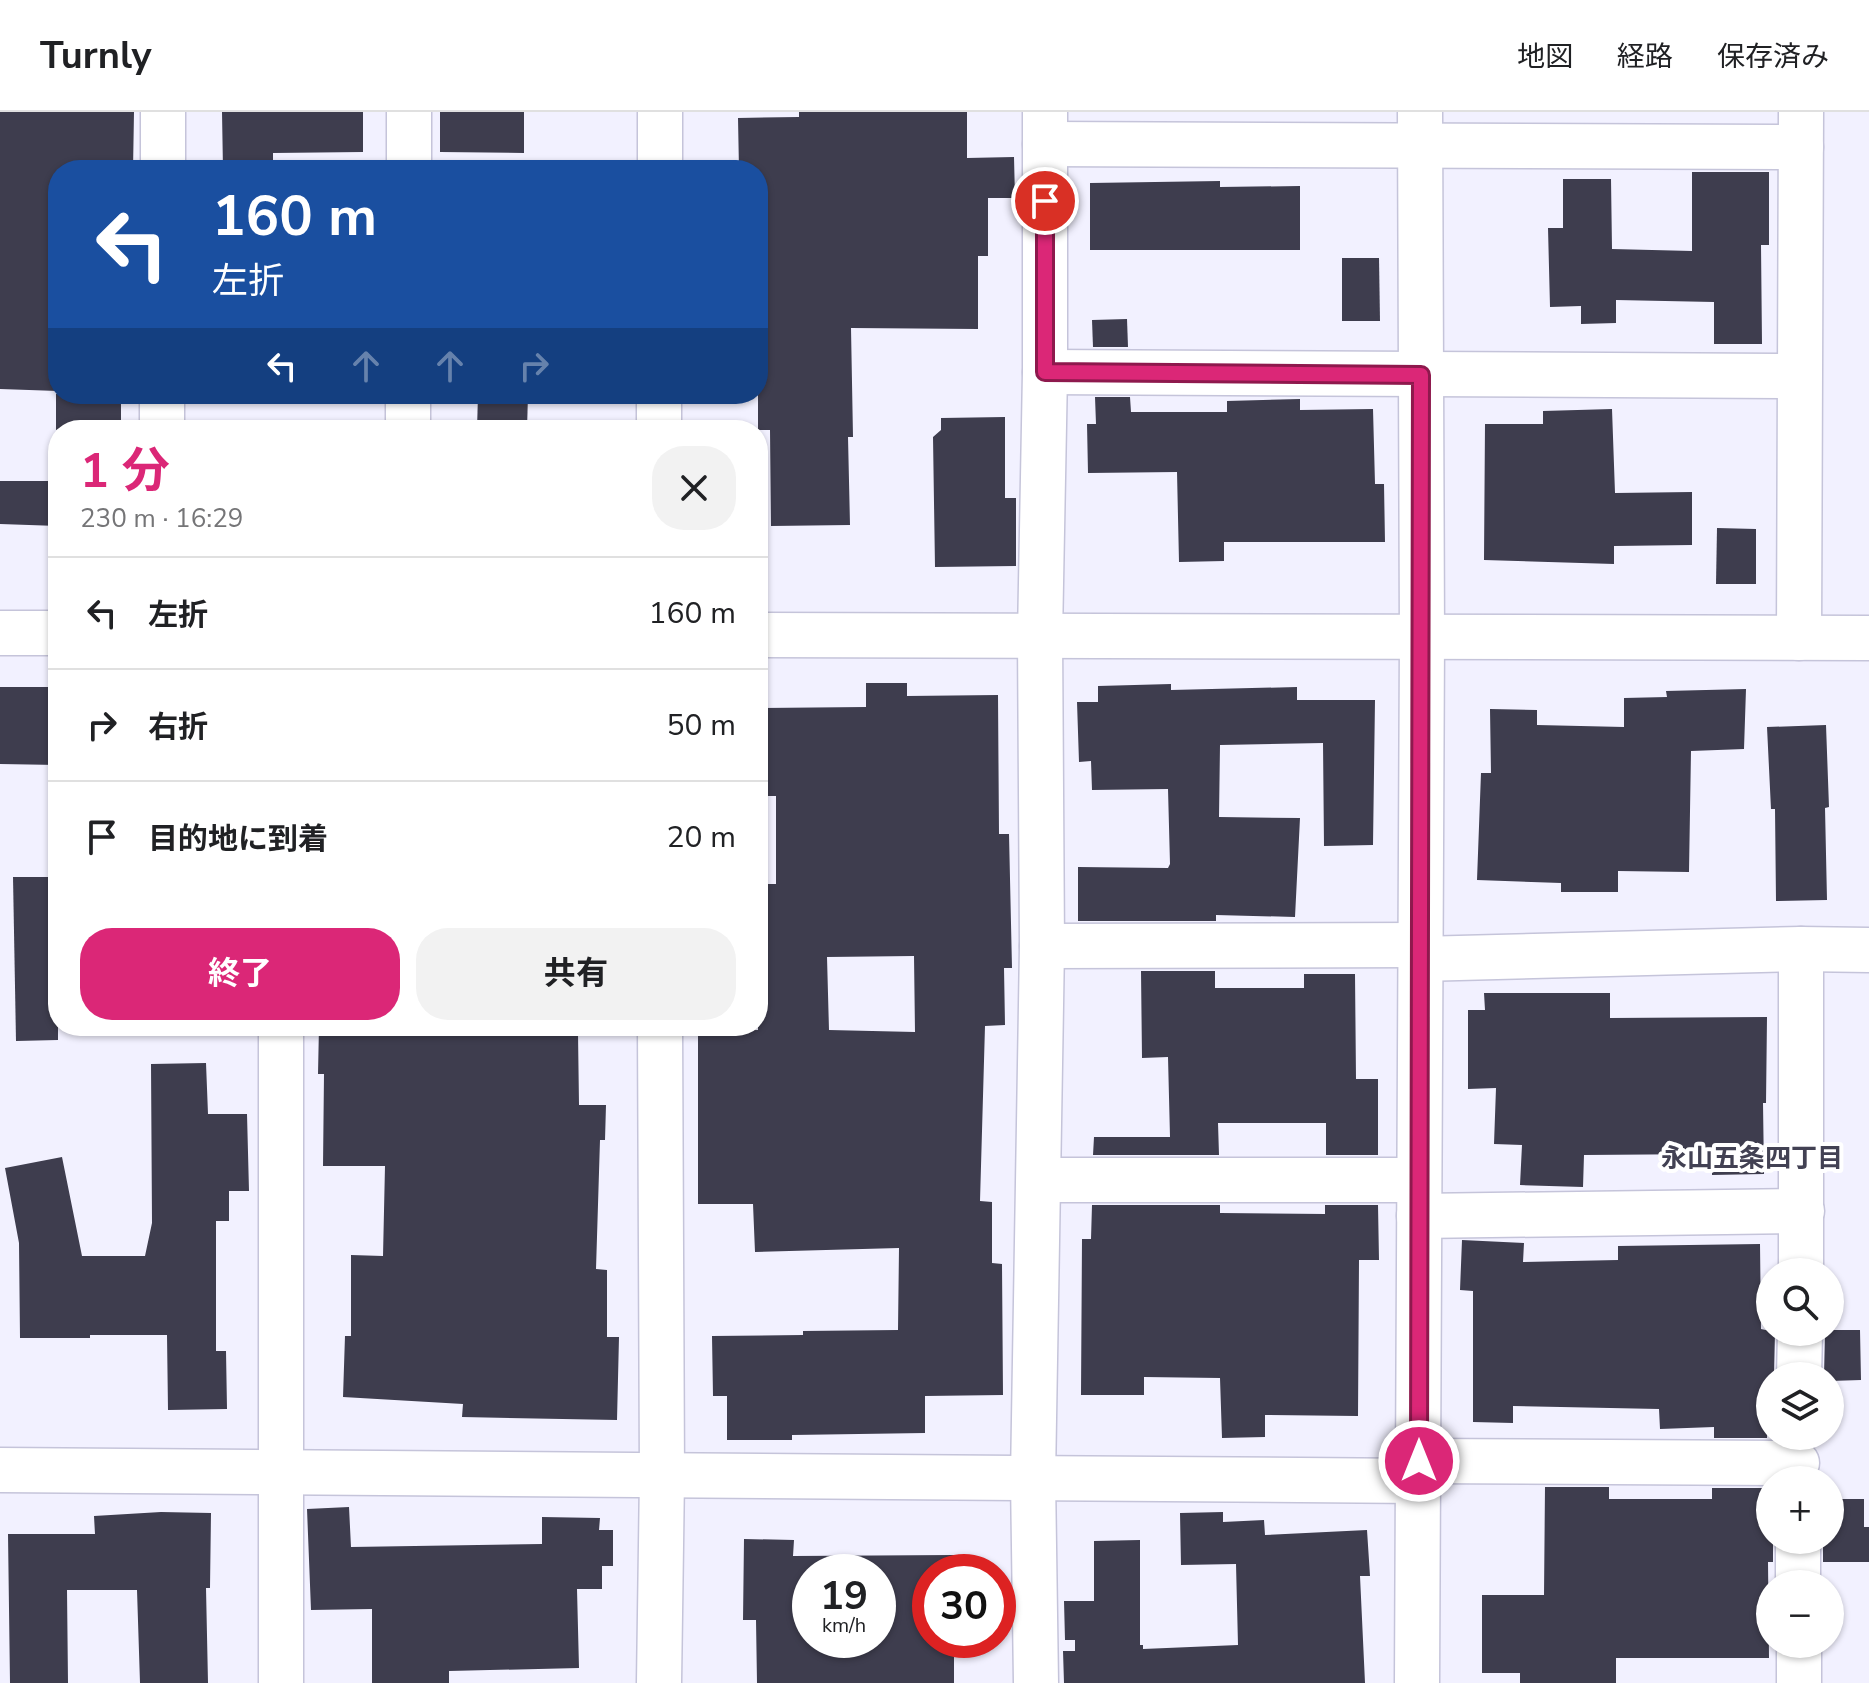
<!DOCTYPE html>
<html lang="ja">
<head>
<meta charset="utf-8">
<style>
  :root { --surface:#fff; --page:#f2f2f2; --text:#202124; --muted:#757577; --line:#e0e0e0; --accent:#db2777 }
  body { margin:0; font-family:"Nunito Sans","Noto Sans JP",sans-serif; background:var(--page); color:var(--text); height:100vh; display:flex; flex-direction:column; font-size:30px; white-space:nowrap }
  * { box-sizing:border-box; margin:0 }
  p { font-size:26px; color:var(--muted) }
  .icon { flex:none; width:44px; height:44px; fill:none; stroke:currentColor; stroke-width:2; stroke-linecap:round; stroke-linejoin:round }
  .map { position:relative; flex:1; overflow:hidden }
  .sheet { position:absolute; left:48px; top:308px; width:720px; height:616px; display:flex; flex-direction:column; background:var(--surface); border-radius:32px; box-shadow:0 2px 6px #0004 }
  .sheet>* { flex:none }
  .hud { position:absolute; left:48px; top:48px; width:720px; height:244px; border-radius:32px; box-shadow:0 2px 6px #0004; background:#1a4fa0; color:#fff; overflow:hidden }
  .buttons { position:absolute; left:1756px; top:1146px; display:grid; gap:16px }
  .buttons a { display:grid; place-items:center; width:88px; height:88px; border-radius:50%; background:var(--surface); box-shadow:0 2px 6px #0004; font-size:40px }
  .speed { position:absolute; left:792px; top:1442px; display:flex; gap:16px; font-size:40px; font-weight:700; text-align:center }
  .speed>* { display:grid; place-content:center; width:104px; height:104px; border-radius:50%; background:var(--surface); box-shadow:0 2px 6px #0004; line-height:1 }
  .speed small { font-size:20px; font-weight:400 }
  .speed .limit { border:12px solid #d22; background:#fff; color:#111 }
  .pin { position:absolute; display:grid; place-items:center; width:68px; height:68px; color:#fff; margin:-34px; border:4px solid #fff; border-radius:50%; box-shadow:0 2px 8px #0007 }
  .me { position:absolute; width:88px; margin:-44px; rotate:0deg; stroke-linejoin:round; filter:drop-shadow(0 0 6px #0008) }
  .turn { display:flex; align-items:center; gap:28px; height:168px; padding:0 32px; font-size:36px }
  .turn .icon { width:104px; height:104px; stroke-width:2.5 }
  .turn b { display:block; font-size:56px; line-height:68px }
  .lanes { display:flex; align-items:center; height:76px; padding:0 32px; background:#0003; justify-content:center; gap:40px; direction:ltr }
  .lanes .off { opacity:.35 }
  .round { display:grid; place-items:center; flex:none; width:84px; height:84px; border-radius:32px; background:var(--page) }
  .summary { display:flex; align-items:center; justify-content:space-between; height:136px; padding:0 32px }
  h1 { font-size:48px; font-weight:700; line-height:60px; color:var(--accent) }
  .cta { display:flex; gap:16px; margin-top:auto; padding:16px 32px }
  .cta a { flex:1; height:92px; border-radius:32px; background:var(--accent); color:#fff; font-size:32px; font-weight:700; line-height:92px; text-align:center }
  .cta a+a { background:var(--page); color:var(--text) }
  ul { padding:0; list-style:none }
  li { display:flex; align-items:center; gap:24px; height:112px; padding:0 32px; border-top:2px solid var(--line) }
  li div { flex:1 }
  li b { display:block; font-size:30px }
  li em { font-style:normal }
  header { display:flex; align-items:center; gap:48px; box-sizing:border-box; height:112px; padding:0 40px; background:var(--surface); border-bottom:2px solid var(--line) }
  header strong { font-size:38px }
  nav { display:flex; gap:44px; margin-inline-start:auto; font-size:28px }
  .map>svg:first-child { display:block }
</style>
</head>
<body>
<header>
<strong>Turnly</strong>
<nav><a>地図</a><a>経路</a><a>保存済み</a></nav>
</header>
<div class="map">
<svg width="1869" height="1571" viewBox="0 0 1869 1571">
  <rect width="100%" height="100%" fill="#f2f1ff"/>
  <g fill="#3e3d4e" fill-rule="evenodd">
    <polygon points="0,0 134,0 133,58 58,58 58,279 0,277"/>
    <polygon points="222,0 363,0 363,40 273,41 273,58 223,58"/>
    <polygon points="440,0 524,0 524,41 440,40"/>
    <polygon points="799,0 967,0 967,46 1014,45 1015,86 988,86 988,144 978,144 978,217 851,216 853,325 848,325 850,413 771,414 770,318 758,318 758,58 739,58 738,6 799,5"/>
    <polygon points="1692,60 1769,60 1769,133 1761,133 1762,232 1714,232 1714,190 1616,188 1616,211 1581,212 1581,194 1550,195 1548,116 1563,116 1563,67 1611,67 1612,137 1692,139"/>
    <polygon points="1220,69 1220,75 1300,74 1300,138 1090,138 1090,71"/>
    <polygon points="1342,146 1379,146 1380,209 1342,209"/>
    <polygon points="1127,207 1128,235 1093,235 1092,208"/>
    <rect x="56" y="282" width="65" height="36"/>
    <polygon points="478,282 528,282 527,318 477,318"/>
    <polygon points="1095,285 1130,285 1131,300 1227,300 1227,289 1300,287 1300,298 1373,297 1375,372 1384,372 1385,430 1224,430 1224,449 1179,450 1177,360 1088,361 1087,312 1096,312"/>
    <polygon points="1612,297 1615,381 1692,380 1692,433 1614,434 1614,452 1484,448 1485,312 1543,312 1543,299"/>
    <polygon points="1005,305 1005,386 1016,386 1016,454 935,455 933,325 941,318 941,306"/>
    <polygon points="0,369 58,369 58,414 0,412"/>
    <polygon points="1717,416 1756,417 1756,472 1716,472"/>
    <path d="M866 571H907V584L998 583 999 722H1009L1012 856H1004L1005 913 985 914 980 1089 992 1090V1151L1002 1152 1003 1283 925 1284V1321L792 1323V1328H727V1284H713L712 1224 803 1223V1219L898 1218 899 1136 755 1140 753 1092H698V919L758 918V772H776V684H758V596L866 595ZM914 844 915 920 829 918 827 845Z"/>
    <polygon points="1171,572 1171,578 1297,575 1297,588 1375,588 1373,733 1324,734 1323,631 1220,633 1219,705 1300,706 1295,805 1216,803 1216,809 1078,809 1078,755 1168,756 1170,752 1168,677 1092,678 1091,649 1079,650 1077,590 1098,590 1098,574"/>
    <polygon points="0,575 58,575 58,653 0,652"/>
    <polygon points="1746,577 1744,637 1691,639 1689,760 1618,759 1618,780 1561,780 1561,771 1477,768 1481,661 1491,661 1490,597 1537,598 1537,613 1624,615 1624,586 1667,585 1666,579"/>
    <polygon points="1826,613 1829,695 1825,696 1827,788 1776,789 1775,697 1771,697 1767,615"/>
    <polygon points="13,765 58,765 58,928 16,929"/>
    <polygon points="1141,859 1215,859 1215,876 1304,876 1304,862 1355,862 1356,967 1378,967 1378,1043 1326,1043 1326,1011 1218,1011 1219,1043 1093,1043 1094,1025 1170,1025 1168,945 1142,946"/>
    <polygon points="1484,881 1610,881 1610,906 1767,905 1766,991 1763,991 1764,1062 1712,1063 1712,1042 1584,1043 1583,1075 1520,1073 1522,1033 1494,1032 1496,976 1468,977 1468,898 1485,898"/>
    <polygon points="319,914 458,914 458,920 578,921 579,993 606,993 605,1028 600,1028 596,1157 607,1158 607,1225 619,1225 617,1308 462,1305 463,1292 343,1285 345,1224 351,1224 351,1143 383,1144 385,1054 323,1054 324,962 318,962"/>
    <polygon points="206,951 208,1002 247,1002 249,1079 229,1079 229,1109 216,1109 216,1239 226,1239 227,1297 168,1298 167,1223 90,1223 90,1226 20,1226 19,1131 5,1056 62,1045 82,1144 145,1144 152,1111 151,952"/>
    <polygon points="1092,1093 1220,1093 1220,1101 1325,1102 1325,1093 1378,1093 1379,1148 1359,1148 1358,1304 1265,1303 1265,1325 1222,1326 1220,1266 1144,1265 1144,1283 1081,1283 1082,1127 1091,1127"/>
    <polygon points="1462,1128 1524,1131 1523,1150 1618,1148 1618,1134 1760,1132 1761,1217 1775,1220 1774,1264 1770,1264 1770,1270 1768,1270 1767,1326 1714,1326 1714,1315 1660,1317 1659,1297 1513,1294 1513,1311 1473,1310 1473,1179 1460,1178"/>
    <polygon points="1830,1218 1860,1218 1861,1268 1830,1269 1830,1264 1824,1264 1825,1220"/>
    <polygon points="1545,1375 1609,1375 1609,1387 1712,1387 1712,1376 1766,1376 1766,1386 1770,1386 1770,1428 1773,1428 1773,1450 1768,1450 1769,1546 1616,1546 1616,1571 1520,1571 1520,1561 1482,1561 1482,1483 1544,1483"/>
    <polygon points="1830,1387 1864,1387 1864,1415 1869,1415 1869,1450 1823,1450 1823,1428 1830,1428"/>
    <polygon points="349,1395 351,1435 542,1432 542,1405 600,1406 599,1418 613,1418 613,1454 602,1454 602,1477 577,1477 579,1556 449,1559 449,1571 372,1571 372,1497 311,1498 307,1397"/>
    <polygon points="161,1400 211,1401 210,1476 206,1476 208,1571 140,1571 137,1478 67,1478 68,1571 10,1571 8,1422 95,1422 94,1404"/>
    <polygon points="1223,1400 1223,1410 1264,1408 1265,1423 1367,1418 1370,1464 1360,1464 1365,1571 1064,1571 1063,1539 1075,1539 1075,1528 1065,1528 1064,1489 1094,1489 1094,1429 1140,1428 1140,1533 1143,1533 1143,1537 1238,1533 1236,1452 1181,1453 1180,1401"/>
    <path d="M744 1427 794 1428 793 1444 954 1443V1460H930V1528H954V1571H757L756 1508H743ZM810 1460H878V1528H810Z"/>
  </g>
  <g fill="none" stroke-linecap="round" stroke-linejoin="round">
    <g stroke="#c5c4da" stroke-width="47">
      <g id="minor">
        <polyline points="1045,32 1801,35"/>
        <polyline points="163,58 163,0"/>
        <polyline points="409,58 409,0"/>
        <polyline points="660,58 660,0"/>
        <polyline points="1045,260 1799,264"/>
        <polyline points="162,318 162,282"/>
        <polyline points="408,318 408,282"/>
        <polyline points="659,318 659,282"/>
        <polyline points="0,521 58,521"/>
        <polyline points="758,523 1869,526"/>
        <polyline points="1799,526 1801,0"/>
        <polyline points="1042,834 1419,833"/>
        <polyline points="1420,847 1801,837 1869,838"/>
        <polyline points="281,914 281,1571"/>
        <polyline points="1039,1068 1418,1068"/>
        <polyline points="1419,1104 1802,1099"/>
        <polyline points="1801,1160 1801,837"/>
        <polyline points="1799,1264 1800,1220"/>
        <polyline points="1419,1349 1797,1351"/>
        <polyline points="0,1358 1419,1369"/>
        <polyline points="1798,1428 1798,1472"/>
        <polyline points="1799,1532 1799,1571"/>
        <polyline points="659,1571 662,1364 660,914"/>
        <polyline points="1036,1571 1033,1366 1042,834 1040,524 1045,260 1045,0"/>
        <polyline points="1417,1571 1422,526 1420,0"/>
      </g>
    </g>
    <use href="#minor" stroke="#fff" stroke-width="44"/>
  </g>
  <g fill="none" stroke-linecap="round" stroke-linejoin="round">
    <g stroke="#8e194d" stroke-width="20">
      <polyline id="route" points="1045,89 1045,260 1421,263 1419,1349"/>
    </g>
    <use href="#route" stroke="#db2777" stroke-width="14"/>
  </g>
  <g text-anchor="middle" stroke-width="8" stroke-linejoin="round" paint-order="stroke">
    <g font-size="26" font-weight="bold" fill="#424153" stroke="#fff">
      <text x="1752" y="1055">永山五条四丁目</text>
    </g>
  </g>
</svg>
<div class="buttons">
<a><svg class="icon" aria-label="search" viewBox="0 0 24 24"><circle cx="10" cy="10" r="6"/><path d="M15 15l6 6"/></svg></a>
<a><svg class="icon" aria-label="layers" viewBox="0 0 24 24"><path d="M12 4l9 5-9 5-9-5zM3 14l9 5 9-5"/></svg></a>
<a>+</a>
<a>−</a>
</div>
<div class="speed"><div>19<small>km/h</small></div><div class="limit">30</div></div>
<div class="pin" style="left:1045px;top:89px;background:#d93025"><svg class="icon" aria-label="arrive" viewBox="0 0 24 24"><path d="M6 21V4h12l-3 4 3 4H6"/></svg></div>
<svg class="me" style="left:1419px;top:1349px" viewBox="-20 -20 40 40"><circle r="17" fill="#db2777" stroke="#fff" stroke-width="3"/><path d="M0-11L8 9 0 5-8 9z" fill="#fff"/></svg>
<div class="hud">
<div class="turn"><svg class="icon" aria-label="left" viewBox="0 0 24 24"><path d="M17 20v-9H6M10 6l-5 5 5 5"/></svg><div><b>160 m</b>左折</div></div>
<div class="lanes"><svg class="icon" aria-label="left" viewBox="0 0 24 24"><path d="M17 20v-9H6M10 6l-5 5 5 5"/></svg><svg class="icon off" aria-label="ahead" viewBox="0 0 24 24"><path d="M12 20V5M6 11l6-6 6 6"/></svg><svg class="icon off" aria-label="ahead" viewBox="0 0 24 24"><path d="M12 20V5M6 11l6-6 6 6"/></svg><svg class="icon off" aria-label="right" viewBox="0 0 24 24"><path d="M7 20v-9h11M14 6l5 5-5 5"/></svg></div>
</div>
<section class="sheet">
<div class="summary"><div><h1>1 分</h1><p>230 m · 16:29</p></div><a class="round"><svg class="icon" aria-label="close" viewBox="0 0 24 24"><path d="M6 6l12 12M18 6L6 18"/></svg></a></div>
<ul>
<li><svg class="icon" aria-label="left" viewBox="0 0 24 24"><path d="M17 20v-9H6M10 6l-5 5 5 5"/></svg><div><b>左折</b></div><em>160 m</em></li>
<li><svg class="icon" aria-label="right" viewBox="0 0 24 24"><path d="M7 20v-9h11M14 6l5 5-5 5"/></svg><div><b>右折</b></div><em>50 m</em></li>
<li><svg class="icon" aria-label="arrive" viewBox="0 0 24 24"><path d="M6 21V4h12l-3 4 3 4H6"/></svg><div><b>目的地に到着</b></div><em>20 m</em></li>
</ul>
<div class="cta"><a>終了</a><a>共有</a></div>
</section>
</div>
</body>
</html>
